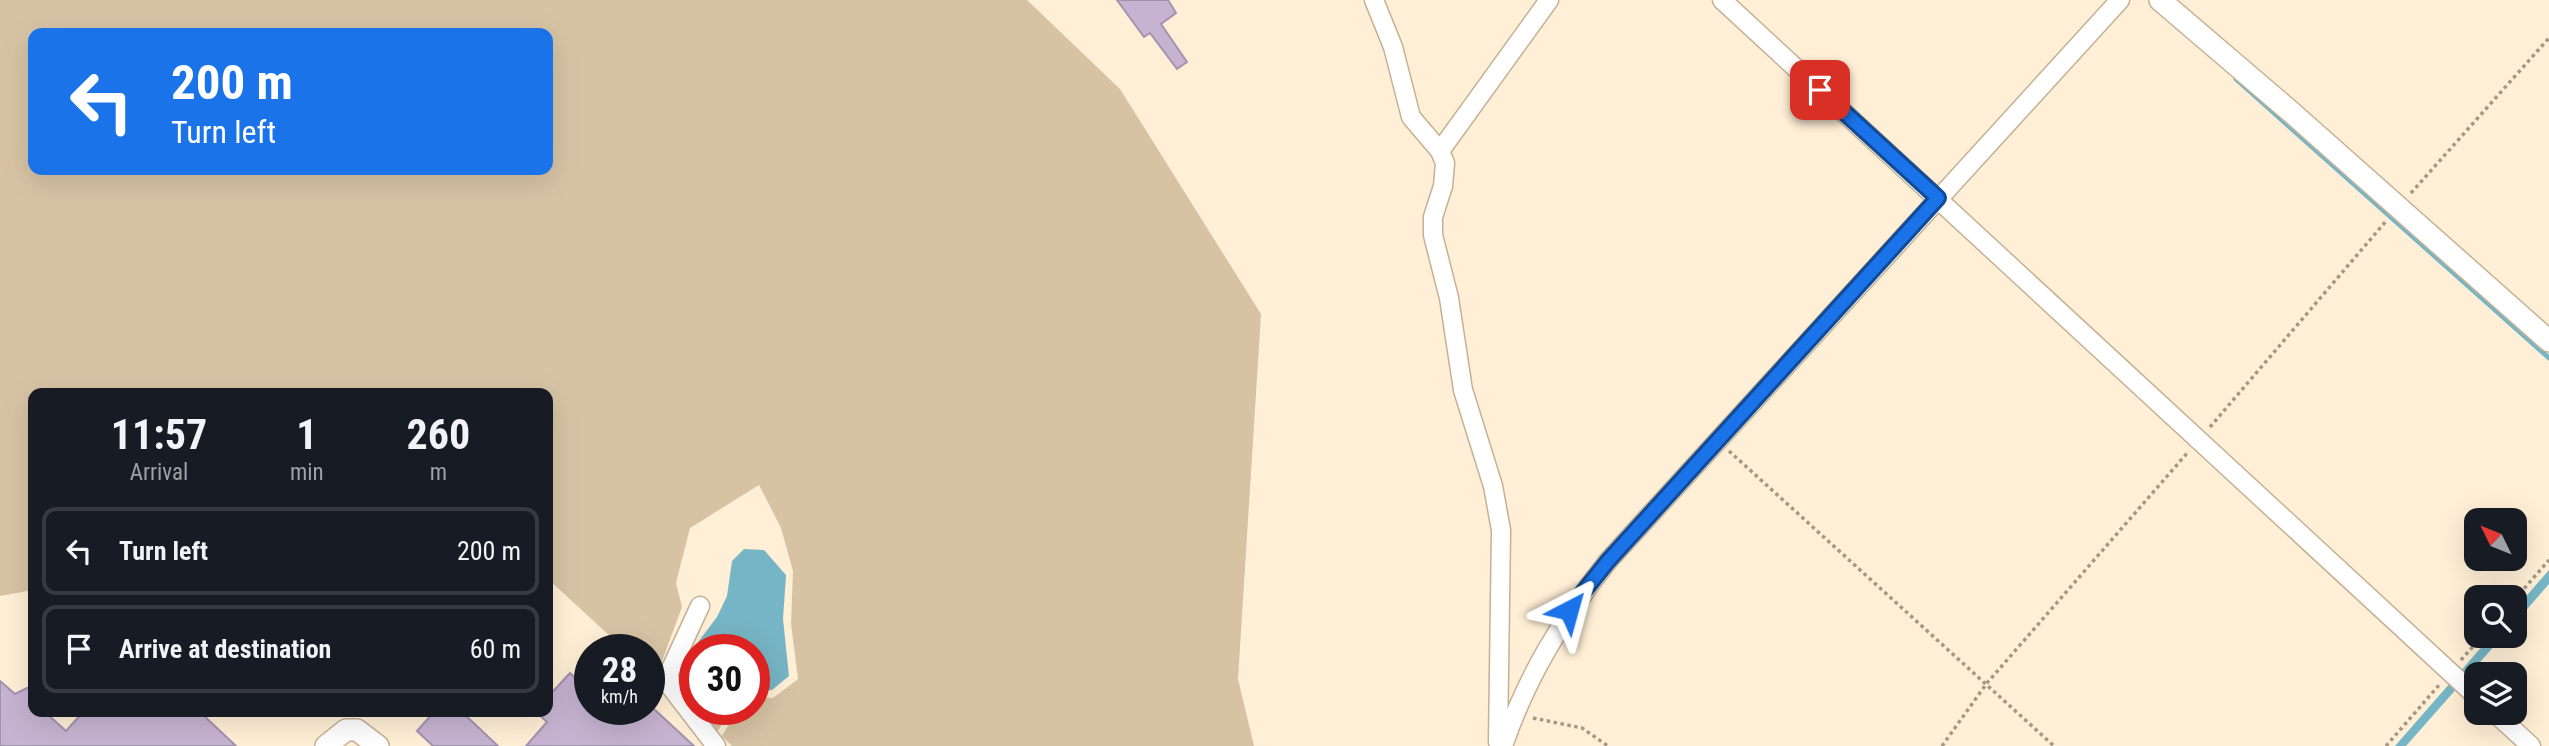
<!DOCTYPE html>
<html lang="en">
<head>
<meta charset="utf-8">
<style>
  :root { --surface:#171b24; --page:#242831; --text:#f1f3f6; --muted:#9ea1a6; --line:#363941 }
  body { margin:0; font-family:"Roboto Condensed",sans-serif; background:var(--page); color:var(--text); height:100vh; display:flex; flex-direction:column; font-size:26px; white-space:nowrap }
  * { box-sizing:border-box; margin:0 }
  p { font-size:23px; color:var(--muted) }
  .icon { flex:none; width:38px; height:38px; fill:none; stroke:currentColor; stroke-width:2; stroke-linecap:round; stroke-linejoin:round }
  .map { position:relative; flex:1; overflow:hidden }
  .drawer { position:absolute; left:28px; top:388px; width:525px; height:329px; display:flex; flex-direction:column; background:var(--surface); border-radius:14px; box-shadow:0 7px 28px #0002 }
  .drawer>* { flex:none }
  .hud { position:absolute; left:28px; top:28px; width:525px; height:147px; border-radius:14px; box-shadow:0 7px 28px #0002; background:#1a73e8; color:#fff; overflow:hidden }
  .needle { width:46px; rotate:313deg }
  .tools { position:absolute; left:2464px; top:508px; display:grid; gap:14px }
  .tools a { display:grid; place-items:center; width:63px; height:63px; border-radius:14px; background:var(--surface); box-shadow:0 7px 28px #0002; font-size:35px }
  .speed { position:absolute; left:574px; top:634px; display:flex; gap:14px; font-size:35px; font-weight:700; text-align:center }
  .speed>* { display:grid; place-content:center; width:91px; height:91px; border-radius:50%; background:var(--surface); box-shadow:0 7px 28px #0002; line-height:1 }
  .speed small { font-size:18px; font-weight:400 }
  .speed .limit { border:10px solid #d22; background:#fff; color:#111 }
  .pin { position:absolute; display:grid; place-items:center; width:60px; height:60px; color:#fff; margin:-30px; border-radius:14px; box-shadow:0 4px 10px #0006 }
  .me { position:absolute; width:77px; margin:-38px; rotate:39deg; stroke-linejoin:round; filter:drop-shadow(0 0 5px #0008) }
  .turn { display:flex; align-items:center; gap:24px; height:147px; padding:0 28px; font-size:32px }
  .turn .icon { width:91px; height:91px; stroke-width:2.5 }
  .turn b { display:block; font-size:49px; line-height:60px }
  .eta { display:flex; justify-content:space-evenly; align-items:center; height:119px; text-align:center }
  .eta b { font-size:42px; font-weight:700; line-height:49px }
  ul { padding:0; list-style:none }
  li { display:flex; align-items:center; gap:21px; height:88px; margin:0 14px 10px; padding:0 14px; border:4px solid var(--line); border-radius:14px }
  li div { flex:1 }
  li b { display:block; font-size:26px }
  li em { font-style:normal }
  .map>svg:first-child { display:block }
</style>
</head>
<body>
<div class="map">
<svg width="2549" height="746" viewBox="0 0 2549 746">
  <rect width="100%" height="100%" fill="#ffefd6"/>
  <g fill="#d7c3a4" fill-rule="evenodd">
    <path d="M0 0H1027L1120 89 1261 314 1238 679 1254 746H732L722 736 738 709H754V697L773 698 798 679 791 624 793 571 781 528 759 485 690 528 676 583 682 607 662 661 649 662V649H624L548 579V394H33V590L0 596ZM33 33H548V170H33Z"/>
    <polygon points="697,709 732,709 717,732"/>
  </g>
  <g fill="#76b5c5">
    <polygon points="744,549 764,550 786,575 783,619 789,676 772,690 754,692 754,649 695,649 695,672 693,670 695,646 717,617 727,596 732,561"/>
    <polygon points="2549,570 2549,584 2515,623 2515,609"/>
    <polygon points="2492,635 2504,635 2406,746 2395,746"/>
  </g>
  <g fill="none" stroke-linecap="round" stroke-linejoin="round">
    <polyline stroke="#76b5c5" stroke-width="5" points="2236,79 2549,358"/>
  </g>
  <g fill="#c6b3d1" stroke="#a392ae" stroke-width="2">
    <polygon points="1117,0 1168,0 1176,13 1161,24 1187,62 1177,69 1150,33 1144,37"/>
    <polygon points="570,673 590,692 590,709 654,709 694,746 526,746 547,722 536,712 548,712 548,697"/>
    <polygon points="0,681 15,694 33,685 33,712 45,712 66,731 83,712 200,712 236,746 0,746"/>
    <polygon points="434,712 462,712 498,746 433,746 417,731"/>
  </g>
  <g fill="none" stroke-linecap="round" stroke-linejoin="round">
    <g stroke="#c5b194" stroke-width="21">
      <g id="minor">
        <polyline points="1374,0 1393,47 1411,117 1440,151 1445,163 1443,186 1433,217 1433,235 1449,298 1463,390 1493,486 1501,530 1498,742"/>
        <polyline points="1722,0 2476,696"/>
        <polyline points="1440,151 1549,0"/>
        <polyline points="700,606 669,673 670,686 716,746"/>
        <polyline points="2494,712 2531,746"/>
        <path d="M1503 746C1527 676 1562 619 1608 561L2120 0"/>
      </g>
    </g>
    <g stroke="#c5b194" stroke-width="24">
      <g id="tertiary">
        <polyline points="2160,0 2291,112 2549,341"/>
        <polyline points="326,746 346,730 357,730 378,746"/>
      </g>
    </g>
    <g stroke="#a49784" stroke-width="3.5" stroke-dasharray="3.5 3.5" stroke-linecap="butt">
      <polyline points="2411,193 2549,38"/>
      <polyline points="2210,427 2387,220"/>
      <polyline points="1729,451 2054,746"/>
      <polyline points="2515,599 2549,560"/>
      <polyline points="2461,660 2483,635"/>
      <polyline points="1533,718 1582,728 1608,746"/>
      <polyline points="1942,746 1987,683 2189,451"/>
      <polyline points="2386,746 2440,684"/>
    </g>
    <use href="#minor" stroke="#fff" stroke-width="18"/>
    <use href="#tertiary" stroke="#fff" stroke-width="21"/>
  </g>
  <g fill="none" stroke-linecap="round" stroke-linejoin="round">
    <g stroke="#114b97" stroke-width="18">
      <polyline id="route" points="1569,610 1608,561 1938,198 1820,90"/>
    </g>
    <use href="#route" stroke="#1a73e8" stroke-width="12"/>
  </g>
</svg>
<div class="tools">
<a><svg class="needle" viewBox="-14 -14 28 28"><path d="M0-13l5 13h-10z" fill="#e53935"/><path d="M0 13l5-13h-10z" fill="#9ea1a6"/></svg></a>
<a><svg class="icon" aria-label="search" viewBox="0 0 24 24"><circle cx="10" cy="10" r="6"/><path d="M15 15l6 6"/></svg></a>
<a><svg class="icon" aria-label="layers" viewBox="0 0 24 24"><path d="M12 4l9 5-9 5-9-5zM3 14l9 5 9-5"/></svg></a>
</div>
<div class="speed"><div>28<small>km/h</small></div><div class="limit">30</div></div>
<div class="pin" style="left:1820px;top:90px;background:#d93025"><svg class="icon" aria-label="arrive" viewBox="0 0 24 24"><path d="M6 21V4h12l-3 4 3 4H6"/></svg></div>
<svg class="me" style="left:1569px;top:610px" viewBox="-20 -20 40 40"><path d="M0-17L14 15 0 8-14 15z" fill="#1a73e8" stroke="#fff" stroke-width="4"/></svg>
<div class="hud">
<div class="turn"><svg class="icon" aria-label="left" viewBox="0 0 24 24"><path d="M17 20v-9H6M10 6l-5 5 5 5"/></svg><div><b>200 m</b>Turn left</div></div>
</div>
<section class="drawer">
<div class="eta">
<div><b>11:57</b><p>Arrival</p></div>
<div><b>1</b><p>min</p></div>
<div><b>260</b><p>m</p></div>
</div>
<ul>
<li><svg class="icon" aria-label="left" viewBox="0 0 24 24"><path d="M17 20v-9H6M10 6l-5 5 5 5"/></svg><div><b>Turn left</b></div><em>200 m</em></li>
<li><svg class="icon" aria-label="arrive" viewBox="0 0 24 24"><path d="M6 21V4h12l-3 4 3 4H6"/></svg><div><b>Arrive at destination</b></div><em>60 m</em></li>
</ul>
</section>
</div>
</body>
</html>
